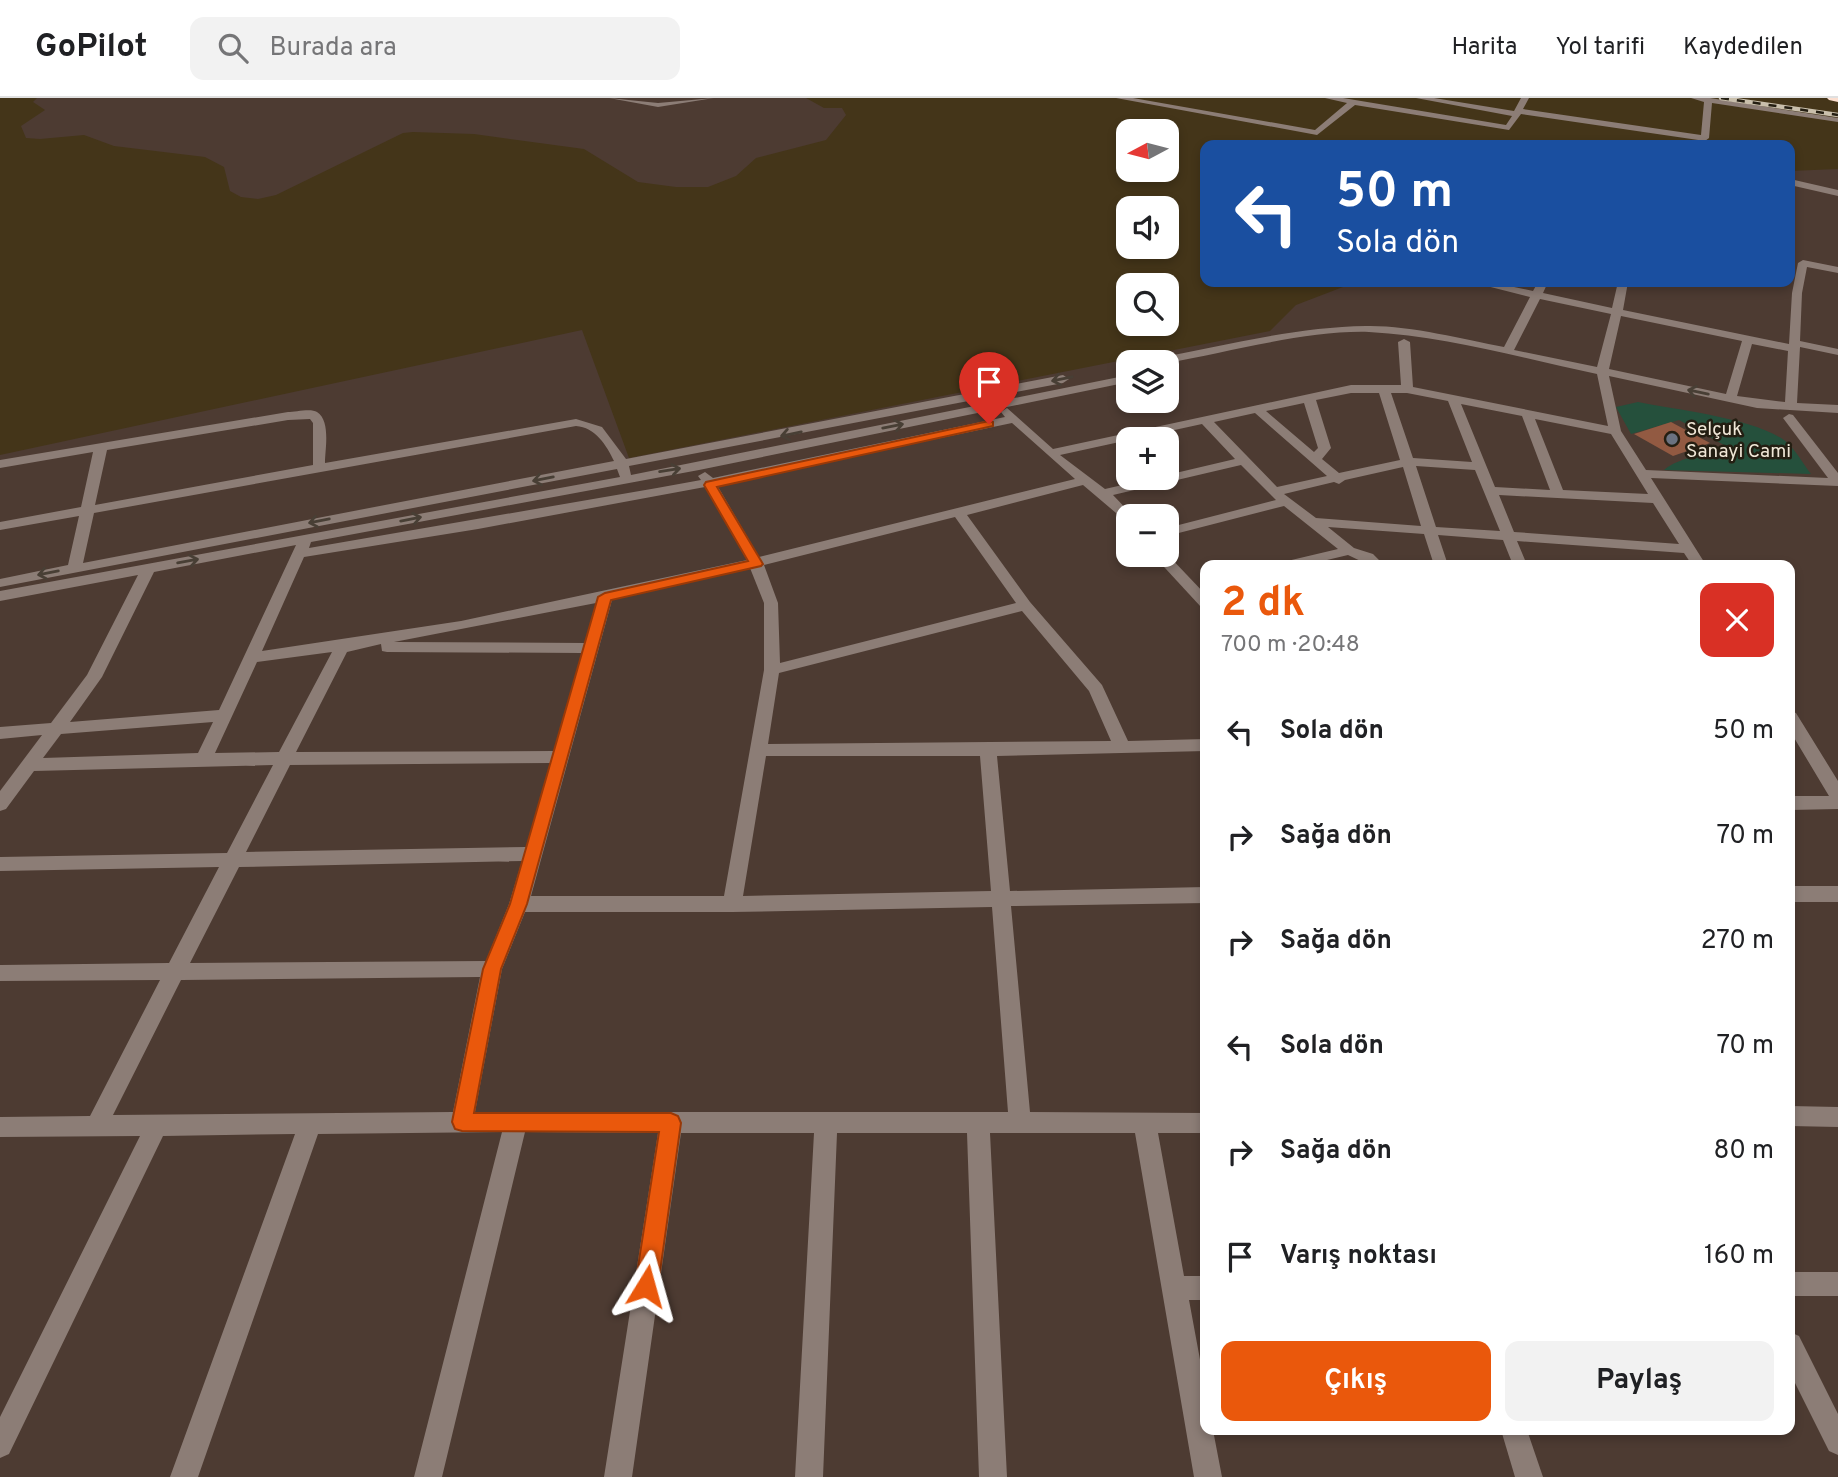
<!DOCTYPE html>
<html lang="tr">
<head>
<meta charset="utf-8">
<style>
  :root { --surface:#fff; --page:#f2f2f2; --text:#202124; --muted:#757577; --line:#e0e0e0; --accent:#ea580c }
  body { margin:0; font-family:Overpass,sans-serif; background:var(--page); color:var(--text); height:100vh; display:flex; flex-direction:column; font-size:26px; white-space:nowrap }
  * { box-sizing:border-box; margin:0 }
  p { font-size:23px; color:var(--muted) }
  .icon { flex:none; width:38px; height:38px; fill:none; stroke:currentColor; stroke-width:2; stroke-linecap:round; stroke-linejoin:round }
  .map { position:relative; flex:1; overflow:hidden }
  .drawer { position:absolute; left:1200px; top:462px; width:595px; height:875px; display:flex; flex-direction:column; background:var(--surface); border-radius:14px; box-shadow:0 4px 10px #0003 }
  .drawer>* { flex:none }
  .hud { position:absolute; left:1200px; top:42px; width:595px; height:147px; border-radius:14px; box-shadow:0 4px 10px #0003; background:#1a4fa0; color:#fff; overflow:hidden }
  .needle { width:46px; rotate:263deg }
  .controls { position:absolute; left:1116px; top:21px; display:grid; gap:14px }
  .controls a { display:grid; place-items:center; width:63px; height:63px; border-radius:14px; background:var(--surface); box-shadow:0 4px 10px #0003; font-size:35px }
  .pin { position:absolute; display:grid; place-items:center; width:60px; height:60px; color:#fff; margin:-72px -30px; border-radius:50% 50% 50% 0; rotate:-45deg; box-shadow:0 0 7px #0007 }
  .pin .icon { rotate:45deg }
  .me { position:absolute; width:77px; margin:-38px; rotate:8deg; stroke-linejoin:round; filter:drop-shadow(0 0 5px #0008) }
  .turn { display:flex; align-items:center; gap:24px; height:147px; padding:0 21px; font-size:32px }
  .turn .icon { width:91px; height:91px; stroke-width:2.5 }
  .turn b { display:block; font-size:49px; line-height:60px }
  .round { display:grid; place-items:center; flex:none; width:74px; height:74px; border-radius:14px; background:var(--page) }
  .summary { display:flex; align-items:center; justify-content:space-between; height:119px; padding:0 21px }
  h1 { font-size:42px; font-weight:700; line-height:52px; color:var(--accent) }
  .cta { display:flex; gap:14px; margin-top:auto; padding:14px 21px }
  .cta a { flex:1; height:80px; border-radius:14px; background:var(--accent); color:#fff; font-size:28px; font-weight:700; line-height:80px; text-align:center }
  .cta a+a { background:var(--page); color:var(--text) }
  ul { padding:0; list-style:none }
  li { display:flex; align-items:center; gap:21px; height:105px; padding:0 21px }
  li div { flex:1 }
  li b { display:block; font-size:26px }
  li em { font-style:normal }
  header { display:flex; align-items:center; gap:42px; box-sizing:border-box; height:98px; padding:0 35px; background:var(--surface); border-bottom:2px solid var(--line) }
  header strong { font-size:33px }
  nav { display:flex; gap:38px; margin-inline-start:auto; font-size:24px }
  .search { width:490px; height:63px; background:var(--page); display:flex; align-items:center; gap:18px; box-sizing:border-box; padding:0 24px; border-radius:14px; color:var(--muted); font-size:26px }
  .map>svg:first-child { display:block }
</style>
</head>
<body>
<header>
<strong>GoPilot</strong>
<div class="search"><svg class="icon" aria-label="search" viewBox="0 0 24 24"><circle cx="10" cy="10" r="6"/><path d="M15 15l6 6"/></svg>Burada ara</div>
<nav><a>Harita</a><a>Yol tarifi</a><a>Kaydedilen</a></nav>
</header>
<div class="map">
<svg width="1838" height="1379" viewBox="0 0 1838 1379">
  <rect width="100%" height="100%" fill="#443519"/>
  <g fill="#4d3b32" fill-rule="evenodd">
    <polygon points="37,0 806,0 824,10 842,10 846,17 826,42 756,60 736,78 708,89 676,89 638,84 584,51 474,36 413,34 403,35 276,97 258,101 241,99 230,93 224,69 205,59 114,48 84,37 40,41 26,40 21,28 45,12 33,4"/>
    <path d="M1838 71V1379H0V357L582 232 629 360 1270 233 1296 207 1356 184H1790V73ZM1129 264H1167V303H1129ZM1129 341H1167V380H1129ZM1129 418H1167V457H1129ZM1206 467H1790V1332H1206Z"/>
  </g>
  <path fill="#25503c" d="M1638 304C1678 312 1752 320 1784 342 1795 350 1803 366 1811 376L1664 372C1680 358 1705 359 1724 347L1679 322 1631 336 1616 309Z"/>
  <polygon fill="#925a42" points="1671,324 1710,345 1673,358 1634,336"/>
  <g fill="none" stroke-linecap="round" stroke-linejoin="round">
    <g fill="#8c7d76" fill-rule="evenodd">
      <polygon points="609,0 658,5 714,0 658,9"/>
      <polygon points="1116,0 1133,0 1315,32 1347,5 1325,0 1343,0 1506,27 1512,18 1416,0 1434,0 1514,13 1521,0 1529,0 1523,11 1701,37 1704,4 1691,0 1710,0 1838,20 1838,24 1712,5 1709,40 1705,43 1521,16 1509,32 1355,7 1317,37"/>
      <polygon points="1790,81 1838,92 1838,98 1790,87"/>
      <path d="M1803 162 1838 169V175L1807 169 1802 195 1800 243 1838 251V257L1800 249 1797 305 1838 307V315L1757 310 1609 278 1621 333 1646 372 1828 380 1783 320 1789 316 1793 317 1838 375V388L1651 380 1706 467H1692L1684 455 1517 443 1527 467H1513L1503 442 1438 437 1448 467H1434L1424 436 1328 429 1354 450 1373 456 1384 467H1369L1348 457 1306 467H1281L1283 464 1338 451 1284 408 1167 438V430L1276 402 1241 367 1113 397 1133 418H1129V426L1083 387 967 417 1030 504 1102 587 1128 643 1206 641V653L997 658 1010 793 1206 789V805L1011 808 1030 1014 1206 1015V1035H1158L1184 1178H1206V1202H1189L1206 1294V1332H1213L1222 1379H1194L1135 1035H990L1007 1379H979L967 1035H837L823 1379H795L814 1035H681L632 1379H604L658 1035 525 1034 442 1379H414L502 1034 318 1036 198 1379H170L295 1036 163 1038 9 1356 0 1360V1319L140 1038 0 1039V1019L90 1018 160 882 0 883V867L169 865 219 769 0 773V759L227 755 273 667 34 673 6 711 0 713V693L42 637 0 641V629L51 625 87 577 138 477 0 503V493L620 379 617 371 0 489V481L68 467 79 418 0 432V424L81 409 93 354 0 370V362L288 314C295 314 311 310 317 314 331 323 325 351 325 365L576 321 602 329 626 361 1063 277 1069 281 1063 285 629 368 631 377 1129 277V284L699 372 311 444 309 450 657 390 701 382 698 378 705 374 713 380 746 373 1005 319 1001 314 1007 310 1053 351 1351 287H1401L1398 244 1404 241 1410 244 1413 289 1608 328 1597 276C1522 260 1445 238 1369 234 1308 232 1229 254 1167 265L1147 264 1153 261C1223 248 1295 229 1366 228 1408 227 1463 241 1504 249L1530 199 1471 184H1490L1533 193 1538 184H1548L1543 195 1612 210 1618 184H1628L1623 212 1789 246 1792 195 1798 165ZM1540 201 1611 216 1597 269 1514 252ZM1621 218 1742 243 1726 296 1609 271ZM1752 246 1788 253 1785 304 1737 298ZM1351 295H1379L1400 362 1339 375 1322 361 1331 350 1316 302ZM1391 295H1407L1448 303 1472 364 1413 360ZM1304 305 1318 350 1314 354 1266 313ZM1461 306 1522 318 1550 392 1495 389ZM1255 315 1327 378 1277 389 1214 324ZM310 321 313 325V367L95 407 107 352 288 322ZM1535 321 1611 336 1648 396 1563 392ZM1012 325 1075 381 759 459 717 387ZM1202 326 1235 361 1167 377V380H1153L1105 391 1060 357ZM576 328C595 329 607 348 614 363L83 465 94 415ZM1416 368 1475 372 1500 433 1436 429ZM1403 369 1421 428 1316 420 1284 396 1334 384 1339 386 1345 382ZM705 389 747 462 461 523 262 553 304 459 478 431ZM1499 397 1653 405 1679 446 1514 434ZM955 419 1016 505 780 565 778 505 764 467ZM296 447 219 612 70 624 102 579 154 474ZM750 470 764 505V572L724 798H531L612 502ZM596 505 585 545 394 544ZM1022 513 1089 593 1111 643 768 646 779 575ZM381 546 382 553 387 554 582 555 554 653 296 654 347 554ZM332 554 279 654 215 655 257 564ZM213 624 198 655 43 660 61 636ZM766 658H980L991 793 743 798ZM551 665 526 749 246 754 290 667ZM522 763 509 806 486 863 190 865 239 769ZM992 809 1008 1014H475L502 871 525 814H732ZM480 879 453 1014 113 1017 181 882Z"/>
      <polygon points="1167,456 1206,497 1206,511 1201,509 1153,457"/>
      <polygon points="1790,613 1796,615 1838,683 1838,711 1790,712 1790,698 1829,698 1790,633"/>
      <rect x="1790" y="788" width="48" height="16"/>
      <polygon points="1790,1008 1838,1009 1838,1029 1790,1028"/>
      <rect x="1790" y="1174" width="48" height="24"/>
      <polygon points="1790,1234 1799,1238 1838,1316 1838,1357 1829,1353 1790,1275"/>
      <polygon points="1501,1332 1527,1332 1543,1379 1515,1379"/>
    </g>
    <polygon fill="#fcdfd0" fill-rule="evenodd" points="1827,0 1838,0 1838,4 1829,2"/>
    <g stroke="#c9bfac" stroke-width="4.5">
      <polyline id="rail" points="1721,0 1838,17"/>
    </g>
    <use href="#rail" stroke="#241e12" stroke-width="2.5" stroke-dasharray="8" stroke-linecap="butt"/>
  </g>
  <defs><path id="oneway-shaft" d="M-6 0H5M1.5-3L5.5 0L1.5 3" fill="none" stroke-width="1.6" stroke-linecap="round" stroke-linejoin="round" transform="scale(1.75)"/></defs>
  <g stroke="#483f35">
    <use href="#oneway-shaft" transform="translate(1062 281) rotate(169)"/>
    <use href="#oneway-shaft" transform="translate(1698 294) rotate(-168)"/>
    <use href="#oneway-shaft" transform="translate(893 328) rotate(-11)"/>
    <use href="#oneway-shaft" transform="translate(791 336) rotate(168)"/>
    <use href="#oneway-shaft" transform="translate(670 372) rotate(-9)"/>
    <use href="#oneway-shaft" transform="translate(543 381) rotate(169)"/>
    <use href="#oneway-shaft" transform="translate(411 421) rotate(-11)"/>
    <use href="#oneway-shaft" transform="translate(319 423) rotate(169)"/>
    <use href="#oneway-shaft" transform="translate(188 463) rotate(-10)"/>
    <use href="#oneway-shaft" transform="translate(48 475) rotate(169)"/>
  </g>
  <polygon fill="#ea580c" stroke="#983908" stroke-width="2" points="989,323 993,324 993,328 717,389 763,466 761,468 611,502 527,806 501,871 474,1015 671,1015 678,1018 681,1025 658,1188 654,1196 646,1199 639,1196 635,1188 659,1034 462,1033 455,1031 452,1024 483,871 510,806 598,499 605,495 748,463 704,387 706,384"/>
  <circle fill="#6b7280" stroke="#241e12" stroke-width="2.5" cx="1672" cy="341" r="7"/>
  <g text-anchor="middle" stroke-width="5" stroke-linejoin="round" paint-order="stroke">
    <g font-size="19" fill="#f0e7d7" stroke="#241e12" text-anchor="start">
      <text x="1686" y="337">Selçuk<tspan x="1686" dy="22">Sanayi Cami</tspan></text>
    </g>
  </g>
</svg>
<div class="controls">
<a><svg class="needle" viewBox="-14 -14 28 28"><path d="M0-13l5 13h-10z" fill="#e53935"/><path d="M0 13l5-13h-10z" fill="#757577"/></svg></a>
<a><svg class="icon" aria-label="sound" viewBox="0 0 24 24"><path d="M4 9h4l5-4v14l-5-4H4zM17 9q2 3 0 6"/></svg></a>
<a><svg class="icon" aria-label="search" viewBox="0 0 24 24"><circle cx="10" cy="10" r="6"/><path d="M15 15l6 6"/></svg></a>
<a><svg class="icon" aria-label="layers" viewBox="0 0 24 24"><path d="M12 4l9 5-9 5-9-5zM3 14l9 5 9-5"/></svg></a>
<a>+</a>
<a>−</a>
</div>
<div class="pin" style="left:989px;top:326px;background:#d93025"><svg class="icon" aria-label="arrive" viewBox="0 0 24 24"><path d="M6 21V4h12l-3 4 3 4H6"/></svg></div>
<svg class="me" style="left:646px;top:1188px" viewBox="-20 -20 40 40"><path d="M0-17L14 15 0 8-14 15z" fill="#ea580c" stroke="#fff" stroke-width="4"/></svg>
<div class="hud">
<div class="turn"><svg class="icon" aria-label="left" viewBox="0 0 24 24"><path d="M17 20v-9H6M10 6l-5 5 5 5"/></svg><div><b>50 m</b>Sola dön</div></div>
</div>
<section class="drawer">
<div class="summary"><div><h1>2 dk</h1><p>700 m · 20:48</p></div><a class="round" style="background:#d93025;color:#fff"><svg class="icon" aria-label="close" viewBox="0 0 24 24"><path d="M6 6l12 12M18 6L6 18"/></svg></a></div>
<ul>
<li><svg class="icon" aria-label="left" viewBox="0 0 24 24"><path d="M17 20v-9H6M10 6l-5 5 5 5"/></svg><div><b>Sola dön</b></div><em>50 m</em></li>
<li><svg class="icon" aria-label="right" viewBox="0 0 24 24"><path d="M7 20v-9h11M14 6l5 5-5 5"/></svg><div><b>Sağa dön</b></div><em>70 m</em></li>
<li><svg class="icon" aria-label="right" viewBox="0 0 24 24"><path d="M7 20v-9h11M14 6l5 5-5 5"/></svg><div><b>Sağa dön</b></div><em>270 m</em></li>
<li><svg class="icon" aria-label="left" viewBox="0 0 24 24"><path d="M17 20v-9H6M10 6l-5 5 5 5"/></svg><div><b>Sola dön</b></div><em>70 m</em></li>
<li><svg class="icon" aria-label="right" viewBox="0 0 24 24"><path d="M7 20v-9h11M14 6l5 5-5 5"/></svg><div><b>Sağa dön</b></div><em>80 m</em></li>
<li><svg class="icon" aria-label="arrive" viewBox="0 0 24 24"><path d="M6 21V4h12l-3 4 3 4H6"/></svg><div><b>Varış noktası</b></div><em>160 m</em></li>
</ul>
<div class="cta"><a>Çıkış</a><a>Paylaş</a></div>
</section>
</div>
</body>
</html>
